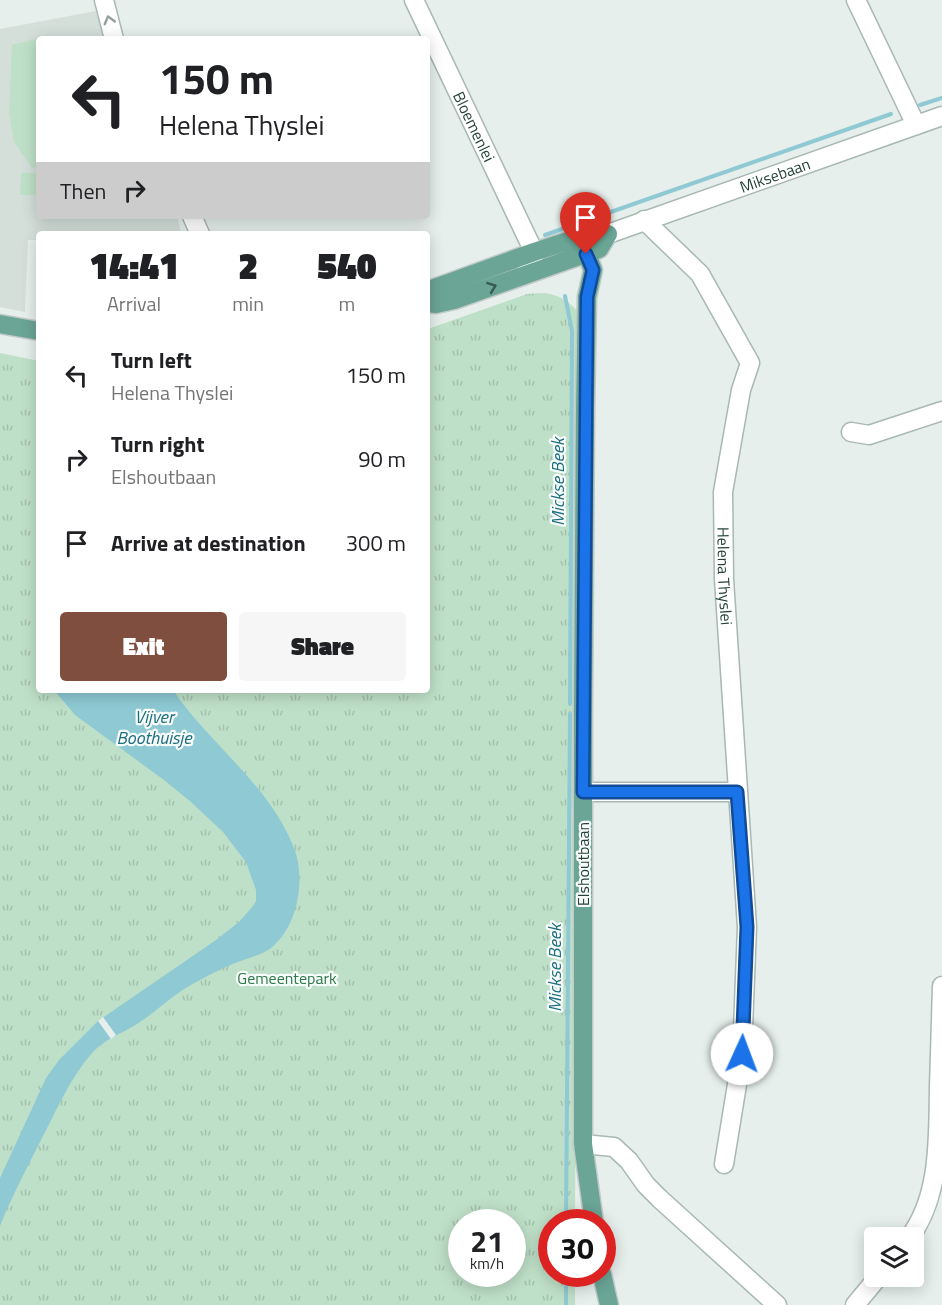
<!DOCTYPE html>
<html lang="en">
<head>
<meta charset="utf-8">
<style>
  :root { --surface:#fff; --page:#f6f6f6; --text:#202124; --muted:#757577; --accent:#7f4e3f }
  body { margin:0; font-family:"Titillium Web",sans-serif; background:var(--page); color:var(--text); height:100vh; display:flex; flex-direction:column; font-size:22px; white-space:nowrap }
  * { box-sizing:border-box; margin:0 }
  p { font-size:20px; color:var(--muted) }
  .icon { flex:none; width:33px; height:33px; fill:none; stroke:currentColor; stroke-width:2; stroke-linecap:round; stroke-linejoin:round }
  .map { position:relative; flex:1; overflow:hidden }
  .panel { position:absolute; left:36px; top:231px; width:394px; height:462px; display:flex; flex-direction:column; background:var(--surface); border-radius:6px; box-shadow:0 3px 15px #0003 }
  .panel>* { flex:none }
  .banner { position:absolute; left:36px; top:36px; width:394px; height:183px; border-radius:6px; box-shadow:0 3px 15px #0003; background:#fff; color:var(--text); overflow:hidden }
  .tools { position:absolute; left:864px; top:1227px; display:grid; gap:12px }
  .tools a { display:grid; place-items:center; width:60px; height:60px; border-radius:6px; background:var(--surface); box-shadow:0 3px 15px #0003; font-size:30px }
  .speed { position:absolute; left:448px; top:1209px; display:flex; gap:12px; font-size:30px; font-weight:700; text-align:center }
  .speed>* { display:grid; place-content:center; width:78px; height:78px; border-radius:50%; background:var(--surface); box-shadow:0 3px 15px #0003; line-height:1 }
  .speed small { font-size:15px; font-weight:400 }
  .speed .limit { border:9px solid #d22; background:#fff; color:#111 }
  .pin { position:absolute; display:grid; place-items:center; width:51px; height:51px; color:#fff; margin:-62px -26px; border-radius:50% 50% 50% 0; rotate:-45deg; box-shadow:0 0 6px #0007 }
  .pin .icon { rotate:45deg }
  .me { position:absolute; width:66px; margin:-33px; rotate:2deg; stroke-linejoin:round; filter:drop-shadow(0 0 4px #0008) }
  .turn { display:flex; align-items:center; gap:21px; height:126px; padding:0 24px; font-size:27px }
  .turn .icon { width:78px; height:78px; stroke-width:2.5 }
  .turn b { display:block; font-size:42px; line-height:51px }
  .then { display:flex; align-items:center; height:57px; padding:0 24px; background:#0003; gap:12px; font-size:22px }
  .eta { display:flex; justify-content:space-evenly; align-items:center; height:102px; text-align:center }
  .eta b { font-size:36px; font-weight:800; line-height:42px }
  .cta { display:flex; gap:12px; margin-top:auto; padding:12px 24px }
  .cta a { flex:1; height:69px; border-radius:6px; background:var(--accent); color:#fff; font-size:24px; font-weight:800; line-height:69px; text-align:center }
  .cta a+a { background:var(--page); color:var(--text) }
  ul { padding:0; list-style:none }
  li { display:flex; align-items:center; gap:18px; height:84px; padding:0 24px }
  li div { flex:1 }
  li b { display:block; font-size:22px }
  li em { font-style:normal }
  .map>svg:first-child { display:block }
</style>
</head>
<body>
<div class="map">
<svg width="942" height="1305" viewBox="0 0 942 1305">
  <defs>
    <pattern id="park-tufts" width="24" height="20" patternUnits="userSpaceOnUse" patternTransform="scale(1.5)"><rect width="24" height="20" fill="#bfe0c8"/><path d="M3 7l-1-3M5 7V3M7 7l1-3M15 17l-1-3M17 17v-4M19 17l1-3" fill="none" stroke="#a4c1ad"/></pattern>
  </defs>
  <rect width="100%" height="100%" fill="#e6efeb"/>
  <polygon fill="#d4dfda" points="96,11 104,39 39,39 39,216 177,216 181,232 39,234 39,240 28,240 25,312 0,307 0,29"/>
  <g fill="#bfe0c8">
    <polygon points="47,36 47,39 39,39 39,166 32,168 14,142 9,113 12,45"/>
    <polygon points="21,173 39,173 39,195 20,195"/>
  </g>
  <path fill="url(#park-tufts)" fill-rule="evenodd" d="M540 293C558 293 569 301 580 314L575 1222H552V1274H575V1305H0V353L39 361V690H428V329L527 294ZM462 1222H513V1274H462Z"/>
  <path fill="#8ec9d4" d="M54 690H173C210 745 269 784 294 848 306 878 298 927 271 948 261 956 245 958 233 964 216 971 197 981 181 991 166 1001 153 1014 137 1024 123 1033 107 1038 95 1050 71 1075 57 1110 41 1140 27 1168 12 1196 0 1226V1178L46 1078 59 1060 98 1021 216 940 239 922 253 906 256 901V890L246 862 223 832 191 802 164 780 75 715Z"/>
  <polygon fill="#e6efeb" points="103,1017 116,1035 111,1039 98,1021"/>
  <g fill="none" stroke-linecap="round" stroke-linejoin="round">
    <g stroke="#8ec9d4" stroke-width="4">
      <polyline points="920,105 942,98"/>
      <polyline points="545,235 891,114"/>
      <polyline points="565,296 572,331 570,704"/>
      <polyline points="566,1222 570,714"/>
      <polyline points="566,1305 566,1274"/>
    </g>
    <g stroke="#a8b8b2" stroke-width="21">
      <g id="minor">
        <polyline points="104,0 114,39"/>
        <path id="s1" d="M414 0 534 252V257L524 275"/>
        <polyline points="856,0 916,125"/>
        <polyline points="192,216 200,234"/>
        <path id="s2" d="M644 220 700 274 750 363 741 390 723 492 724 579 747 927 742 1054 724 1164"/>
        <path id="s3" d="M608 234 942 116"/>
        <polyline points="851,432 869,435 942,411"/>
        <polyline points="583,792 737,792"/>
        <polyline points="583,1144 614,1147 629,1161 646,1185 660,1199 777,1305"/>
        <path d="M909 1238C941 1196 938 1137 939 1087 940 1053 941 1020 942 986"/>
        <polyline points="855,1305 879,1276"/>
      </g>
    </g>
    <g stroke="#c2cac8" stroke-width="21">
      <g id="major">
        <polyline points="580,237 593,270 587,297 585,410 583,710 583,1144 594,1222"/>
        <polyline points="428,293 432,289 534,252 580,237 594,233 608,234 599,249 454,300 436,304 428,303"/>
        <polyline points="0,324 39,331"/>
        <polyline points="602,1274 609,1305"/>
      </g>
    </g>
    <use href="#minor" stroke="#fff" stroke-width="18"/>
    <use href="#major" stroke="#6aa596" stroke-width="18"/>
  </g>
  <defs><path id="oneway-chevron" d="M-2-3.5L2.5 0L-2 3.5" fill="none" stroke-width="1.6" stroke-linecap="round" stroke-linejoin="round" transform="scale(1.5)"/></defs>
  <use stroke="#92a09c" href="#oneway-chevron" transform="translate(109 20) rotate(-105)"/>
  <use stroke="#365b51" href="#oneway-chevron" transform="translate(492 287) rotate(-20)"/>
  <g fill="none" stroke-linecap="round" stroke-linejoin="round">
    <g stroke="#114b97" stroke-width="15">
      <polyline id="route" points="586,254 593,270 587,297 583,792 737,792 747,927 742,1054"/>
    </g>
    <use href="#route" stroke="#1a73e8" stroke-width="10"/>
  </g>
  <g text-anchor="middle" stroke-width="4.5" stroke-linejoin="round" paint-order="stroke">
    <g font-size="16" fill="#24423a" stroke="#f7fbf9">
      <text dy="6" stroke="none"><textPath href="#s1" startOffset="140">Bloemenlei</textPath></text>
      <text dy="6" stroke="none"><textPath href="#s3" startOffset="177">Miksebaan</textPath></text>
      <text dy="6" stroke="none"><textPath href="#s2" startOffset="396">Helena Thyslei</textPath></text>
      <text transform="translate(583 864) rotate(-90)" y="6">Elshoutbaan</text>
    </g>
    <g font-size="16" fill="#2d7a4b" stroke="#f7fbf9">
      <text x="287" y="984">Gemeentepark</text>
    </g>
    <g font-size="18" font-style="italic" fill="#1c6f80" stroke="#f7fbf9">
      <text transform="translate(558 482) rotate(-90)" y="6">Mickse Beek</text>
      <text x="154" y="723">Vijver<tspan x="154" dy="21">Boothuisje</tspan></text>
      <text transform="translate(555 968) rotate(-90)" y="6">Mickse Beek</text>
    </g>
  </g>
</svg>
<div class="tools">
<a><svg class="icon" aria-label="layers" viewBox="0 0 24 24"><path d="M12 4l9 5-9 5-9-5zM3 14l9 5 9-5"/></svg></a>
</div>
<div class="speed"><div>21<small>km/h</small></div><div class="limit">30</div></div>
<div class="pin" style="left:586px;top:254px;background:#d93025"><svg class="icon" aria-label="arrive" viewBox="0 0 24 24"><path d="M6 21V4h12l-3 4 3 4H6"/></svg></div>
<svg class="me" style="left:742px;top:1054px" viewBox="-20 -20 40 40"><circle r="19" fill="#fff"/><path d="M0-13L10 11 0 6-10 11z" fill="#1a73e8"/></svg>
<div class="banner">
<div class="turn"><svg class="icon" aria-label="left" viewBox="0 0 24 24"><path d="M17 20v-9H6M10 6l-5 5 5 5"/></svg><div><b>150 m</b>Helena Thyslei</div></div>
<div class="then">Then<svg class="icon" aria-label="right" viewBox="0 0 24 24"><path d="M7 20v-9h11M14 6l5 5-5 5"/></svg></div>
</div>
<section class="panel">
<div class="eta">
<div><b>14:41</b><p>Arrival</p></div>
<div><b>2</b><p>min</p></div>
<div><b>540</b><p>m</p></div>
</div>
<ul>
<li><svg class="icon" aria-label="left" viewBox="0 0 24 24"><path d="M17 20v-9H6M10 6l-5 5 5 5"/></svg><div><b>Turn left</b><p>Helena Thyslei</p></div><em>150 m</em></li>
<li><svg class="icon" aria-label="right" viewBox="0 0 24 24"><path d="M7 20v-9h11M14 6l5 5-5 5"/></svg><div><b>Turn right</b><p>Elshoutbaan</p></div><em>90 m</em></li>
<li><svg class="icon" aria-label="arrive" viewBox="0 0 24 24"><path d="M6 21V4h12l-3 4 3 4H6"/></svg><div><b>Arrive at destination</b></div><em>300 m</em></li>
</ul>
<div class="cta"><a>Exit</a><a>Share</a></div>
</section>
</div>
</body>
</html>
